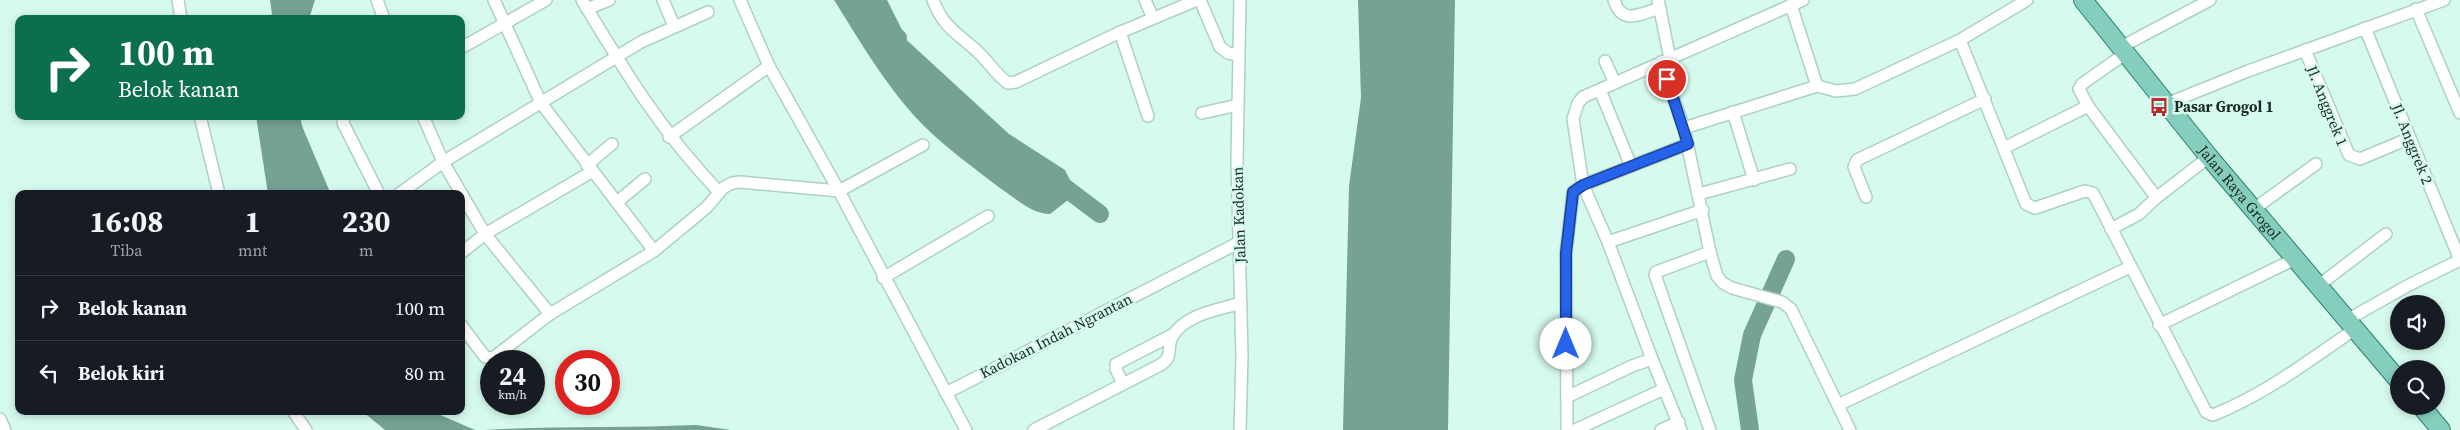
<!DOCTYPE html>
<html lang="id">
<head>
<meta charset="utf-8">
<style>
  :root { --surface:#171b24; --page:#20242c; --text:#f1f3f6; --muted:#9ea1a6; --line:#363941 }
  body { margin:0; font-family:"Source Serif 4",serif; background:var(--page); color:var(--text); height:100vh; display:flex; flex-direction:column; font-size:19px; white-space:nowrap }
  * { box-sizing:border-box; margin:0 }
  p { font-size:16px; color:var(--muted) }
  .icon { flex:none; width:28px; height:28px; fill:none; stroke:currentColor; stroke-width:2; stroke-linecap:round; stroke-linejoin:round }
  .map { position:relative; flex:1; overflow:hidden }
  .drawer { position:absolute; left:15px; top:190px; width:450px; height:225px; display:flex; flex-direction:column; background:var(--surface); border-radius:10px; box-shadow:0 2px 8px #0003 }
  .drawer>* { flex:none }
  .top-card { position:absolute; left:15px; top:15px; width:450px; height:105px; border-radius:10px; box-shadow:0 2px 8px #0003; background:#0b6e4f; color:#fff; overflow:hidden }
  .tools { position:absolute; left:2390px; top:295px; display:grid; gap:10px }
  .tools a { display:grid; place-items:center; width:55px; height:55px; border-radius:50%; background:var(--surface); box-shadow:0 2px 8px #0003; font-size:25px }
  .speed { position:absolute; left:480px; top:350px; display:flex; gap:10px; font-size:25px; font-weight:700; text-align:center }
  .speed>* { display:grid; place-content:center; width:65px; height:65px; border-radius:50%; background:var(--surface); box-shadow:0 2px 8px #0003; line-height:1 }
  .speed small { font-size:12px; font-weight:400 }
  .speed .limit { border:8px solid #d22; background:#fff; color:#111 }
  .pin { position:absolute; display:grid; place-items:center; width:42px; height:42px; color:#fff; margin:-21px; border:2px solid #fff; border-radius:50%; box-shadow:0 1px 5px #0007 }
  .me { position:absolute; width:55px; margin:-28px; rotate:0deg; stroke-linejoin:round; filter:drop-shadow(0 0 4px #0008) }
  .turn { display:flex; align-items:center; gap:18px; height:105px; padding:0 20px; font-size:22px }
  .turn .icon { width:65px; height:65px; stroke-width:2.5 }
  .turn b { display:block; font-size:35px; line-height:42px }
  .eta { display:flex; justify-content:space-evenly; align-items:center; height:85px; text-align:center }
  .eta b { font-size:30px; font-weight:700; line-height:35px }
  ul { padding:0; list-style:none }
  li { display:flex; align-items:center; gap:15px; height:65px; padding:0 20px; border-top:1px solid var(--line) }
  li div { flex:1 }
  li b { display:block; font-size:19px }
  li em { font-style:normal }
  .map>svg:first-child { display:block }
</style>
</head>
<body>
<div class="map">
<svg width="2460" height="430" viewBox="0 0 2460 430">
  <rect width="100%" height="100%" fill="#d7faef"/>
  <g fill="#75a295">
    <polygon points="270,0 315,0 309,19 269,19 272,14"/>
    <path d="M834 0H871L899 33 1009 134 1065 170 1071 182 1068 200 1050 214C1032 214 1015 198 1000 188 974 168 946 148 923 125 887 88 861 43 834 0Z"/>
    <polygon points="1358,0 1455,0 1448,430 1343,430 1349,186 1361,98"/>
    <polygon points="256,116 300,116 316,194 268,194"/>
    <polygon points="362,411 431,411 475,430 385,430"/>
    <path d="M696 425 731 430H484C555 426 626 428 696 425Z"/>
  </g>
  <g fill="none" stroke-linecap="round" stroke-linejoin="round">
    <g stroke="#75a295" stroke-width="18">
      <polyline points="877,0 894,34 898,38"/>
      <polyline points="288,116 321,194"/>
      <polyline points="1051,177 1100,214"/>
      <polyline points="1750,430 1743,380 1752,335 1786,259"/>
    </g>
    <g stroke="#aed0c6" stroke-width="14">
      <g id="minor">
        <polyline points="178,0 181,19"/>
        <polyline points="377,0 384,19"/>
        <polyline points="494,0 541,103 654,251"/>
        <path d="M582 0C625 72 661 131 719 192"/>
        <polyline points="663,0 674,26"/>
        <polyline points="740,0 769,66 839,191 966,430"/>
        <path d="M933 0C945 31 959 33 981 55 990 64 997 76 1008 83L1016 82 1116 34 1197 0"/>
        <polyline points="1145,0 1153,18"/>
        <polyline points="1200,0 1220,47 1228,53 1239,55"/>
        <path d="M1614 0C1622 26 1640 14 1660 8"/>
        <polyline points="1658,0 1670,59"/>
        <polyline points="1791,5 1817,86"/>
        <polyline points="587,9 609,0"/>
        <polyline points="2416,9 2460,113"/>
        <polyline points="1120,32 1148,116"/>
        <path d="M1960 40 2026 204 2035 208 2085 191 2093 193 2206 412 2213 415C2264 395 2310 360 2355 329"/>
        <polyline points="2121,47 2210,0"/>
        <polyline points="461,48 546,0"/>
        <polyline points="2305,50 2349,155 2360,159 2410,138"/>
        <polyline points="2126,53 2082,84 2079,89 2088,106 2153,193 2156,198 2209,157"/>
        <polyline points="1605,61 1615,83"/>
        <polyline points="1661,62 1684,128 1710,252 1717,276 1723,283 1732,288 1782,302 1791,309 1850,430"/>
        <polyline points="1600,90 1631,166"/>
        <polyline points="2166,104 2248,71 2444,0"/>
        <polyline points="1733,112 1754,180"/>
        <polyline points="1202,113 1238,105"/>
        <polyline points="200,116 219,194"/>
        <polyline points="344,116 343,123 379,194"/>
        <polyline points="423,116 443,162 485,234 550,314"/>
        <polyline points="1684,128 1817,86 1836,91 1855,89 1960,40 2027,0"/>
        <polyline points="669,137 769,66"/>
        <polyline points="2004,148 2088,106"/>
        <polyline points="587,165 612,144"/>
        <polyline points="399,194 443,162 641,42 708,12"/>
        <polyline points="1699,194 1790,169"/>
        <polyline points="1866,197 1854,167 1857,160 1985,99"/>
        <polyline points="617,202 645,179"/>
        <polyline points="2254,209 2316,164"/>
        <polyline points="2111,229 2139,214 2156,198"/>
        <polyline points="1608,242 1703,210"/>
        <polyline points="461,253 485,234 593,171"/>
        <polyline points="883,278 988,216"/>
        <polyline points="2318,286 2386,234"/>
        <polyline points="2347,320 2409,285 2460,260 2365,28"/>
        <polyline points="461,325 485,357 493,358 550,314 654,251 707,207 723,188 732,183 740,182 839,191 923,145"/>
        <polyline points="2159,325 2295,259"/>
        <polyline points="1123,384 1116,369 1116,364 1174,334"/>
        <polyline points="946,393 1240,242"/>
        <polyline points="1567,397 1632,366 1652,359"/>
        <polyline points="1838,405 2130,267"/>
        <polyline points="293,411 306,430"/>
        <polyline points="0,419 5,430"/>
        <path d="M1034 430 1162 364C1174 354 1166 348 1172 337 1185 314 1218 310 1241 303"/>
        <polyline points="1240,430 1242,355 1237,161 1240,0"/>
        <polyline points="1567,430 1566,253 1573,192 1583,185 1688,144"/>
        <polyline points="1575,430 1664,389"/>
        <polyline points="1661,430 1679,422"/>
        <polyline points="1681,430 1652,359 1608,242 1583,185 1573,119 1578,103 1583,97 1803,0"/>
        <polyline points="1710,430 1655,275 1656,272 1710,252"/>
      </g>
    </g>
    <g stroke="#2b7f6c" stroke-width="20">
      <g id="primary">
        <path id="s1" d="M2083 0 2209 157 2399 381"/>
        <polyline points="2421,406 2441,430"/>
      </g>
    </g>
    <use href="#minor" stroke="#fff" stroke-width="11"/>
    <use href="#primary" stroke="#85cebe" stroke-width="18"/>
  </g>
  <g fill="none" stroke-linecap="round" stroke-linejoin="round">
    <g stroke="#184099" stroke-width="12">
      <polyline id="route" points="1566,344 1566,253 1573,192 1583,185 1688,144 1667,79"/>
    </g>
    <use href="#route" stroke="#2563eb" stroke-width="9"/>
  </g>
  <defs>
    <g id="bus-bare" transform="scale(1.5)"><path d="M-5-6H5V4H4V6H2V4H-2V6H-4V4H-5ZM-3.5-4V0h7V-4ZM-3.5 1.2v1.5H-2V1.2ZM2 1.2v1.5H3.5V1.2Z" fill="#bb2c31" stroke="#d7faef" stroke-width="2.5" paint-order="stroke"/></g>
  </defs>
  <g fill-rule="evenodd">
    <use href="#bus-bare" x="2159" y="107"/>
  </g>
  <g text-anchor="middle" stroke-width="5" stroke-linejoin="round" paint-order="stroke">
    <g font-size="15" fill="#1a2723" stroke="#d7faef">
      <text transform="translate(2327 106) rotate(68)" y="5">Jl. Anggrek 1</text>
      <text transform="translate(2412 144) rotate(68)" y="5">Jl. Anggrek 2</text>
      <text dy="5" stroke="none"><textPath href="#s1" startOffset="248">Jalan Raya Grogol</textPath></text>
      <text transform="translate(1239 215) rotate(-92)" y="5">Jalan Kadokan</text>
      <text transform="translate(1056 336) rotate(-27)" y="5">Kadokan Indah Ngrantan</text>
    </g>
    <g font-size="15" font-weight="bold" fill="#1a2723" stroke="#d7faef" text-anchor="start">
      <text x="2174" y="112">Pasar Grogol 1</text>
    </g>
  </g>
</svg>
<div class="tools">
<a><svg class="icon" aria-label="sound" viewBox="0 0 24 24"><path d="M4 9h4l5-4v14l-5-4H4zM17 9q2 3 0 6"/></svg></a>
<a><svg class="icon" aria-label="search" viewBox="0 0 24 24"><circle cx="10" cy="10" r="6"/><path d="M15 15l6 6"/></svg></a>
</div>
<div class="speed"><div>24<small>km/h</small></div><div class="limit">30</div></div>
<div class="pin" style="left:1667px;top:79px;background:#d93025"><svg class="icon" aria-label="arrive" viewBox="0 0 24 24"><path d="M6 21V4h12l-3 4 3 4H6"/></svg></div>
<svg class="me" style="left:1566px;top:344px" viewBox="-20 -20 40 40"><circle r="19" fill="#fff"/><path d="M0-13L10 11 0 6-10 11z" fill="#2563eb"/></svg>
<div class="top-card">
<div class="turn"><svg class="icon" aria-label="right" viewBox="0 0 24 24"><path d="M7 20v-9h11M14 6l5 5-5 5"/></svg><div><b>100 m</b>Belok kanan</div></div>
</div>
<section class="drawer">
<div class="eta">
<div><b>16:08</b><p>Tiba</p></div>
<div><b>1</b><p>mnt</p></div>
<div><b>230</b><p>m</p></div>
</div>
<ul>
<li><svg class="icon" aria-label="right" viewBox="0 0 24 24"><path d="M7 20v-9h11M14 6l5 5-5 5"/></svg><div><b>Belok kanan</b></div><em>100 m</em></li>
<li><svg class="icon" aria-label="left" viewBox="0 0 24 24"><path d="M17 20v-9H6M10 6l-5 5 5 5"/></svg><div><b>Belok kiri</b></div><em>80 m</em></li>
</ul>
</section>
</div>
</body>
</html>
